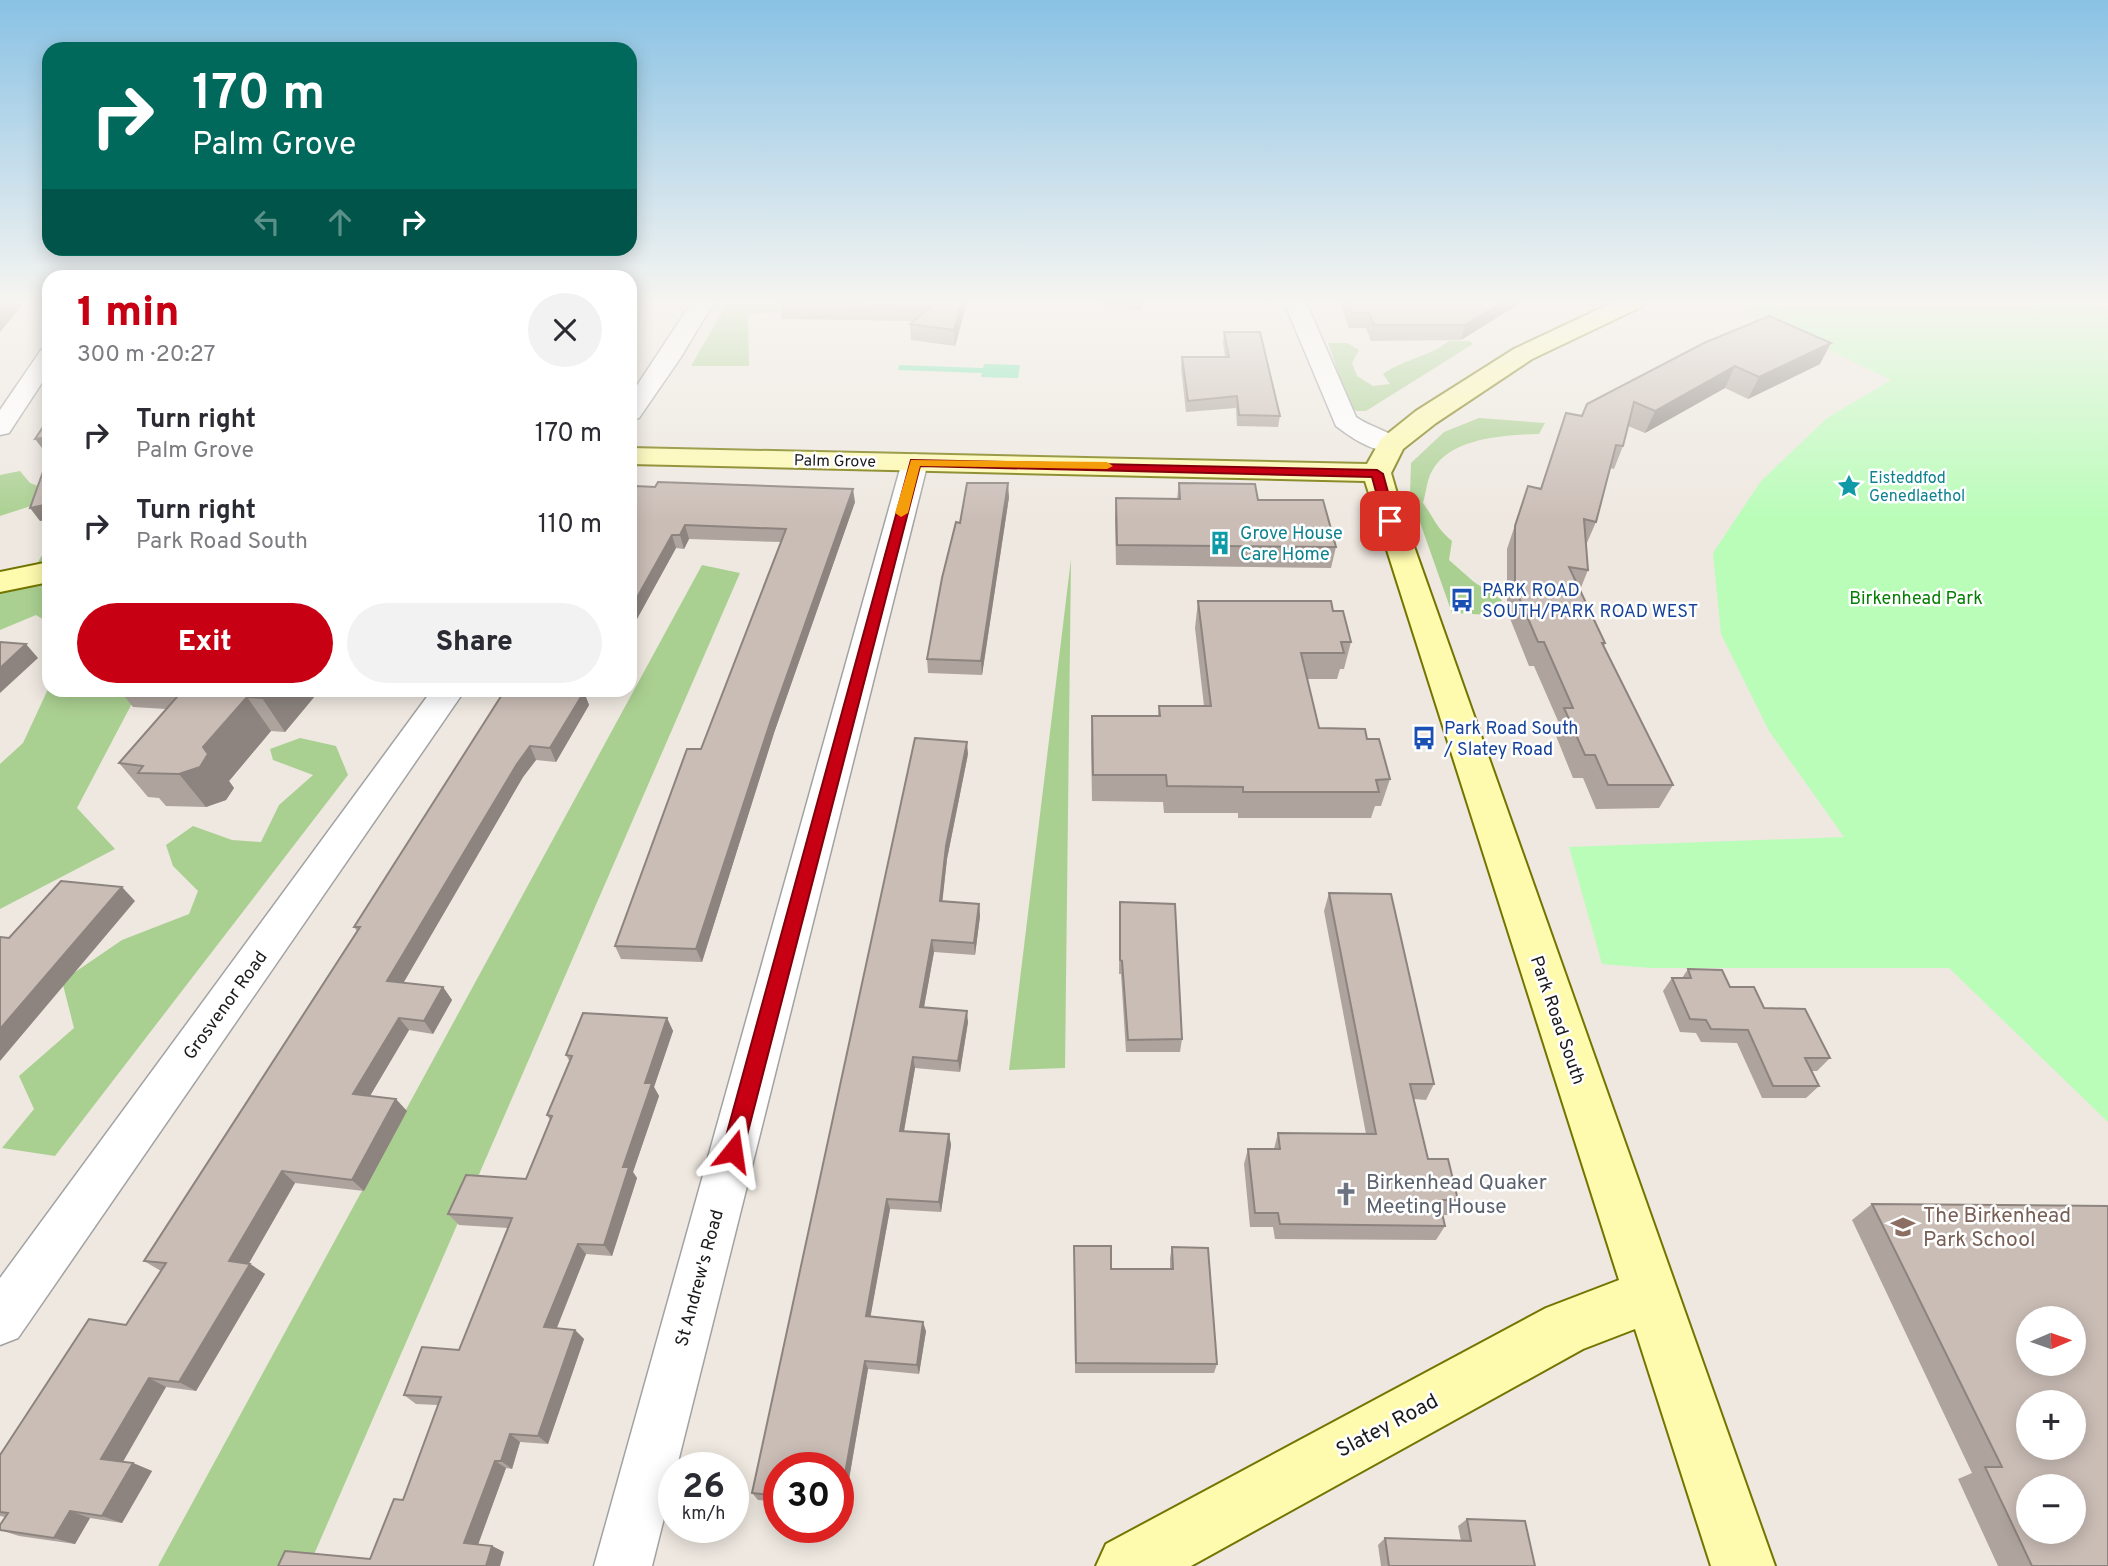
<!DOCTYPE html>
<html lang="en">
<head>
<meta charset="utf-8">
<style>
  :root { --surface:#fff; --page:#f2f2f3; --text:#2b2b33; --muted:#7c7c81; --accent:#c70013 }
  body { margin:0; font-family:Overpass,sans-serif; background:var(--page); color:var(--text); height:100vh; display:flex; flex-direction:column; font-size:26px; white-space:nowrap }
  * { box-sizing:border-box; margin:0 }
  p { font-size:23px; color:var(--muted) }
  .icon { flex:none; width:38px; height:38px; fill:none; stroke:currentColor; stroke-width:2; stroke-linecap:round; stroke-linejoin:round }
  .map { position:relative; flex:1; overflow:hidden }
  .panel { position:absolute; left:42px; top:270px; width:595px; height:427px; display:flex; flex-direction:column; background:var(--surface); border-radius:21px; box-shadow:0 4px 18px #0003 }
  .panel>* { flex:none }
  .hud { position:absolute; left:42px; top:42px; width:595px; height:214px; border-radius:21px; box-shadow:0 4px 18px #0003; background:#00695c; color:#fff; overflow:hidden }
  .needle { width:46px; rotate:88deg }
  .fabs { position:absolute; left:2016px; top:1306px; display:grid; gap:14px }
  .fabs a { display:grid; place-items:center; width:70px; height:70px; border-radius:50%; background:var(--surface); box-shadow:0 4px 18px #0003; font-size:35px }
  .speed { position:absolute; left:658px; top:1452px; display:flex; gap:14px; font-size:35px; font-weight:700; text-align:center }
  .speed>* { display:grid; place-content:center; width:91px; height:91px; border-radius:50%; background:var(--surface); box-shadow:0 4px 18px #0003; line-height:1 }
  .speed small { font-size:18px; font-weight:400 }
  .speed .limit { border:10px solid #d22; background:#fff; color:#111 }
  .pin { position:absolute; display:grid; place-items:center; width:60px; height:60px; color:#fff; margin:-30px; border-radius:14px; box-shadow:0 4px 10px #0006 }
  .me { position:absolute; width:77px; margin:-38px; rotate:15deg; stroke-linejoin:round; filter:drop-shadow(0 0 5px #0008) }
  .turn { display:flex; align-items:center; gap:24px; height:147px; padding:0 35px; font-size:32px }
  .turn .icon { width:91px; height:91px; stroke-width:2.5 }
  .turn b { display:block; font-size:49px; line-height:60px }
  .lanes { display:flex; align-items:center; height:66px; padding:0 35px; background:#0003; justify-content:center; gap:35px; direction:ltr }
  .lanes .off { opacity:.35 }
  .round { display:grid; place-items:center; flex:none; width:74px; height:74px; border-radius:37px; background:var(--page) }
  .summary { display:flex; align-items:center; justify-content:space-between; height:119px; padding:0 35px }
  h1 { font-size:42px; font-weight:800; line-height:52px; color:var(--accent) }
  .primary-button { display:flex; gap:14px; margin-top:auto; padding:14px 35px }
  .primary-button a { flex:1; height:80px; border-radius:42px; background:var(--accent); color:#fff; font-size:28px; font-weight:800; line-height:80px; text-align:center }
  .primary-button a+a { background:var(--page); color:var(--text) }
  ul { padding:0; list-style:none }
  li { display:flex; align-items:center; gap:21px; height:91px; padding:0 35px }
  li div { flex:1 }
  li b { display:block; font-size:26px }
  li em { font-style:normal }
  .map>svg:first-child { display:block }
</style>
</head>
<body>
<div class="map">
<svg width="2108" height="1566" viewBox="0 0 2108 1566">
  <rect width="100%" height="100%" fill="#eee8e0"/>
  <g fill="#aad091">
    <polygon points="728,302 784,302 779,312 748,314 749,366 691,366"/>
    <path d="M1449 341H1470L1473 344 1366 411H1356L1349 404 1328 343H1348L1359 350 1352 363 1357 376 1373 386 1390 384 1383 374C1404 359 1429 357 1449 341Z"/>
    <path d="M1479 418 1545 423 1539 434C1506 435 1450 437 1432 471 1427 479 1426 493 1423 503 1434 518 1437 529 1452 541L1449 560 1474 582 1502 600 1492 615 1452 613 1410 494 1411 463 1444 432Z"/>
    <polygon points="20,471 30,483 43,488 34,505 0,516 0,475"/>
    <polygon points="49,543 49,623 36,615 0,630 0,579 34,569"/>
    <polygon points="1071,559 1065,1068 1009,1070"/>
    <polygon points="702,565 740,573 309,1566 158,1566"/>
    <polygon points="49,687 139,690 77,808 115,849 0,909 0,764 23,743"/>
    <polygon points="300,738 336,746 348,775 55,1156 2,1148 34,1109 19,1076 74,1028 62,981 122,940 189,914 198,891 173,866 166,845 193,826 232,840 261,842 279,805 313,775 273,760 270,749"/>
  </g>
  <polygon fill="#b9fdb8" points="1730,302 2108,302 2108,1122 1949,968 1651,968 1602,964 1569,847 1844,837 1769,731 1721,634 1713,553 1761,481 1827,418 1891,380"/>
  <polygon fill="#77e3af" points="984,364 1020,365 1018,378 981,377 982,373 898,370 899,365 983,368"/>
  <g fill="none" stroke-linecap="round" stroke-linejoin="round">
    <g stroke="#a2a2a2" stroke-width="3">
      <g id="street">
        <polygon points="692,302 714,302 681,357 639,418 630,420 630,396"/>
        <path d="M1284 302H1306L1356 417C1369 427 1395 432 1404 445L1400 450C1378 456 1353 439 1336 426Z"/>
        <polygon points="49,348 49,372 9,433 0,435 0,410 41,350"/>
        <polygon points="915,454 924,457 928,462 652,1566 594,1566 902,462 906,457"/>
        <polygon points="432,690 465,690 18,1338 0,1345 0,1278"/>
      </g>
    </g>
    <g stroke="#737500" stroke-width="4">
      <g id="secondary">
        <polygon points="1614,302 1645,302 1641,307 1532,359 1436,423 1403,449 1391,473 1405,521 1775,1566 1711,1566 1635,1329 1583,1349 1191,1566 1096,1566 1106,1544 1546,1308 1619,1280 1365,481 630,464 630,448 1367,464 1381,439 1416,411 1514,349"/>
        <polygon points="49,562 49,582 0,592 0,572"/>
      </g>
    </g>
    <use href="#street" fill="#fff" fill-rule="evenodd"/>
    <use href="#secondary" fill="#fefaae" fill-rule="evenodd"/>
  </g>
  <g fill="#aea39d">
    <polygon points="780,302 967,302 955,346 911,340 910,324 913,321 782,319"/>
    <polygon points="1099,302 1145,302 1139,310 1099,304"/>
    <polygon points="1339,302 1522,302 1461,340 1371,341 1366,328 1349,328"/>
    <polygon points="1224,332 1280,416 1278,427 1237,426 1236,408 1186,412 1181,368 1182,357 1225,357 1223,343"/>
    <polygon points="1704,343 1820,364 1748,399 1725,388 1645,433 1628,426 1623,446 1614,469 1610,468 1596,522 1586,545 1588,570 1580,590 1605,643 1604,647 1673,785 1659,808 1596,809 1583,778 1573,778 1554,731 1558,721 1534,666 1529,666 1507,611 1507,549 1528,486 1541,488 1566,413 1582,416"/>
    <polygon points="1179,483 1258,500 1336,547 1331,568 1116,565 1115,518 1116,498 1177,499"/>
    <polygon points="630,494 855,502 774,733 702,962 621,959 615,946 701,749 781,542 689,539 684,549 676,548 632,628 630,628"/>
    <polygon points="1009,497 982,675 928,673 927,659 960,523"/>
    <polygon points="1198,601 1333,611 1351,642 1344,669 1340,669 1337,679 1307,679 1319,728 1367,739 1390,779 1381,806 1375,806 1371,818 1238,818 1238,813 1164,813 1163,802 1092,801 1091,742 1092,716 1158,716 1159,706 1204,706 1195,628"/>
    <polygon points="119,690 320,690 285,732 271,731 229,781 234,788 226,800 206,807 166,806 159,798 148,797 119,763 166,709 133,707"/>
    <polygon points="505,690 576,690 575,691 584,692 589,705 556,762 536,760 523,777 403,983 443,987 452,1000 433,1034 409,1030 370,1096 407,1111 364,1191 295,1183 249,1263 265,1274 196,1391 166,1387 122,1462 133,1463 152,1471 122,1523 90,1518 75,1544 19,1536 0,1530 5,1517 0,1516 0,1455 126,1325 161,1271 144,1261 357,931 354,927"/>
    <polygon points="968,754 947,859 942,901 979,904 980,916 975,955 934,952 924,1007 968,1022 960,1072 915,1068 904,1131 949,1134 951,1145 941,1212 890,1209 870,1317 926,1331 919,1374 868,1369 844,1508 838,1508 838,1468 779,1468 779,1502 758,1500 752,1493"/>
    <polygon points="1329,893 1434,1084 1426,1100 1414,1099 1428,1159 1458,1200 1449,1215 1442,1215 1445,1226 1436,1240 1275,1239 1273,1227 1250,1227 1244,1164 1248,1149 1274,1149 1278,1133 1366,1134 1324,911"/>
    <polygon points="1120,902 1182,1039 1180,1052 1126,1052 1121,974 1119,974"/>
    <polygon points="1688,969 1730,987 1764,1008 1830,1058 1817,1071 1811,1071 1819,1086 1806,1098 1762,1098 1737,1043 1701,1042 1696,1033 1680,1032 1663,991 1672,978 1682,978"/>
    <polygon points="667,1018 673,1031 654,1087 659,1096 633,1172 637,1178 612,1256 586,1254 557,1328 575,1330 584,1339 548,1444 520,1442 512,1469 506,1468 478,1545 492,1546 504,1552 370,1559 403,1500 438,1405 416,1404 404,1395 459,1350 508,1228 459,1225 448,1214 526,1179 550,1120 547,1115 570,1062 566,1055"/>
    <polygon points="1872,1204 2108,1566 1998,1566 1958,1479 1972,1473 1852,1220"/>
    <polygon points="1172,1247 1217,1364 1214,1373 1075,1373 1074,1257 1111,1269 1170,1269 1170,1258"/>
    <polygon points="1467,1519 1535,1566 1381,1566 1378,1545 1385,1538 1461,1541 1458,1526"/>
  </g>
  <g fill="#8d847f">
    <polygon points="2,302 20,302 22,306 0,332 0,304"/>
    <polygon points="630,302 637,302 630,312"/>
    <polygon points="962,302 967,302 955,346 954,330"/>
    <polygon points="1140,302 1145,302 1139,310"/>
    <polygon points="1502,302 1522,302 1461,340 1465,325"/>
    <polygon points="1831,343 1820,364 1748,399 1759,377"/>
    <polygon points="1735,366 1725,388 1645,433 1655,411"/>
    <polygon points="49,437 49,452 45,452 35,439"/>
    <polygon points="1008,483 1009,497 982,675 981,661"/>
    <polygon points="853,489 855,502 774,733 702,962 696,949 771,720"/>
    <polygon points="49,504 49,520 40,521 30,508"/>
    <polygon points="685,525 689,539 684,549 680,535"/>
    <polygon points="672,535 676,548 632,628 630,621 630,610"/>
    <polygon points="26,644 38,658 0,693 0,668"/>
    <polygon points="269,690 320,690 285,732 262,698"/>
    <polygon points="584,692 589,705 556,762 550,748"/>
    <polygon points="247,697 271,731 229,781 234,788 226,800 206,807 179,774"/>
    <polygon points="967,742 968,754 947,859 941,914 940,901 946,846"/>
    <polygon points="530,746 536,760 523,777 397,994 387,981 517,764"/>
    <polygon points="122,887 135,901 0,1061 0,1029"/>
    <polygon points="979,904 980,916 975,955 974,943"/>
    <polygon points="932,940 934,952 922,1018 920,1007"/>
    <polygon points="443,987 452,1000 433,1034 424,1021"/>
    <polygon points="967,1011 968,1022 960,1072 958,1061"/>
    <polygon points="399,1018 409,1030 364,1106 353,1094"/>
    <polygon points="667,1018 673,1031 654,1087 659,1096 633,1172 637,1178 612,1256 604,1245 645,1083"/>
    <polygon points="913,1057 915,1068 902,1142 900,1131"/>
    <polygon points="396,1099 407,1111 364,1191 352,1180"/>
    <polygon points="949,1134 951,1145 941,1212 939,1202"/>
    <polygon points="282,1171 295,1183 244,1272 229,1261"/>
    <polygon points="887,1199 890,1209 869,1325 866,1316"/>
    <polygon points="578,1244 586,1254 553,1337 544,1327"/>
    <polygon points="250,1264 265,1274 196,1391 179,1382"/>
    <polygon points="923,1322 926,1331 919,1374 917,1365"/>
    <polygon points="575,1330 584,1339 548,1444 538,1436"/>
    <polygon points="865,1361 868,1369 844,1508 840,1502"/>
    <polygon points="149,1378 166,1387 120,1467 101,1459"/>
    <polygon points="510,1434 520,1442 512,1469 501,1461"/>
    <polygon points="495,1461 506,1468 476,1550 464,1543"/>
    <polygon points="133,1463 152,1471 122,1523 102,1516"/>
    <polygon points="70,1511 90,1518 75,1544 54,1538"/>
    <polygon points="492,1546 504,1552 500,1566 486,1566"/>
  </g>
  <g fill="#cabdb6" stroke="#8d847f" stroke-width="2" fill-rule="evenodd">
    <polygon points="780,302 962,302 954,330 910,324 932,306 780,303"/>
    <polygon points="1348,302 1502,302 1465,325 1374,325 1369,313 1352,313"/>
    <polygon points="1769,316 1831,343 1759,377 1735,366 1655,411 1634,402 1623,446 1616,445 1596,522 1584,519 1588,570 1569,567 1605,643 1602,643 1673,785 1608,785 1595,755 1585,755 1564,708 1573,708 1544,642 1538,642 1515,588 1515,526 1528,486 1541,489 1566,413 1582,416 1587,404 1704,343"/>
    <polygon points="1224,332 1260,332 1280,416 1239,415 1237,396 1188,401 1182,357 1229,357"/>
    <polygon points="49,418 49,437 35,439"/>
    <polygon points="49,455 49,504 30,508"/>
    <polygon points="658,482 853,489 771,720 696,949 615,946 687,749 701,749 786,529 685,525 680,535 672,535 630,610 630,494 636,486 655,487"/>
    <polygon points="967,483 1008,483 981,661 927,659 942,578 956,522 960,523"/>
    <polygon points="1179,483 1255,484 1258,500 1323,500 1336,547 1117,545 1116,498 1180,499"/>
    <polygon points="1198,601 1331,601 1333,611 1343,611 1351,642 1341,642 1344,653 1301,653 1319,728 1365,729 1367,739 1379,739 1390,779 1376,780 1379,792 1243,792 1243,787 1167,786 1166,775 1093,775 1092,716 1160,716 1159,706 1211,706"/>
    <polygon points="0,642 26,644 0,668"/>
    <polygon points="183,690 269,690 262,698 247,697 203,747 208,754 200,767 179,774 138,773 143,766 119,763"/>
    <polygon points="505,690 562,690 584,692 550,748 530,746 517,764 387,981 443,987 424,1021 399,1018 353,1094 396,1099 352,1180 282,1171 229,1261 250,1264 179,1382 149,1378 101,1459 133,1463 102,1516 70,1511 54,1538 0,1530 0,1525 8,1513 0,1512 0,1455 89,1319 126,1325 166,1263 144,1261 360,927 354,927"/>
    <polygon points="915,738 967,742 946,846 940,901 979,904 974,943 932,940 920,1007 967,1011 958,1061 913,1057 900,1131 949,1134 939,1202 887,1199 866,1316 923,1322 917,1365 865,1361 840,1502 838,1501 838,1468 779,1468 779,1496 752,1493"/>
    <polygon points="61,881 122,887 0,1029 0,937 9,938"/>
    <polygon points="1329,893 1391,894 1434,1084 1410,1084 1428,1159 1448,1159 1458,1200 1439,1200 1445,1226 1280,1224 1278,1213 1255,1213 1248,1149 1280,1149 1278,1133 1376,1134"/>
    <polygon points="1120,902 1175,904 1182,1039 1128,1040 1122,961 1120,960"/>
    <polygon points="1688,969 1722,970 1730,987 1754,987 1764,1008 1805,1009 1830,1058 1805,1058 1819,1086 1773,1086 1748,1030 1711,1029 1706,1020 1690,1019 1672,978 1691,978"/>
    <polygon points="583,1013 667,1018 645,1083 652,1083 623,1167 629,1167 604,1245 578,1244 544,1327 575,1330 538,1436 510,1434 501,1461 495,1461 464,1543 492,1546 486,1566 278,1566 285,1551 370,1559 394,1499 403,1500 441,1397 404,1395 422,1347 459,1350 512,1218 448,1214 466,1175 526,1179 552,1116 547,1115 572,1056 566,1055"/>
    <path d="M1872 1204 2108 1206V1566H2032L1985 1467H2002ZM2028 1318H2074V1363H2028ZM2028 1402H2074V1447H2028ZM2028 1486H2074V1531H2028Z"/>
    <polygon points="1074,1246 1111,1246 1111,1269 1173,1269 1172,1247 1208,1248 1217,1364 1076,1363"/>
    <polygon points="1467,1519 1525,1521 1535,1566 1389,1566 1385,1538 1471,1541"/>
  </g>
  <linearGradient id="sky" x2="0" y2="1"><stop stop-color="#89c2e4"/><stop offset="0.58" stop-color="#f7f5f1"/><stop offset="1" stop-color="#f7f5f1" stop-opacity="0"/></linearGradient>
  <rect width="2108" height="521" fill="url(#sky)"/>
  <polygon fill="#c70013" stroke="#81000c" stroke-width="2" points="911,460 1377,470 1383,474 1396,521 1390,525 1384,521 1372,477 920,466 743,1151 740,1158 733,1161 725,1158 722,1151"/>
  <polygon fill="#f59e0b" points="911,460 1107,462 1113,466 1107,469 920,466 908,513 901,517 895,513"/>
  <defs>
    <g id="sight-bare" transform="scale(1.89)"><path d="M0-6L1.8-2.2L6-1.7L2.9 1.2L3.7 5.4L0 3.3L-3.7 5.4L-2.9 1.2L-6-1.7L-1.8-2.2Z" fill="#0f9aa8" stroke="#fff" stroke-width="2.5" paint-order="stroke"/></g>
    <g id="building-bare" transform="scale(1.89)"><path d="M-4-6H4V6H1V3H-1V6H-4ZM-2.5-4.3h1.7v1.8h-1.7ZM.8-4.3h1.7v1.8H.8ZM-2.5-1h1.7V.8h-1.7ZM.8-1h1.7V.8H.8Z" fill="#0f9aa8" stroke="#fff" stroke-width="2.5" paint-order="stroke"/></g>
    <g id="bus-bare" transform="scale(1.89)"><path d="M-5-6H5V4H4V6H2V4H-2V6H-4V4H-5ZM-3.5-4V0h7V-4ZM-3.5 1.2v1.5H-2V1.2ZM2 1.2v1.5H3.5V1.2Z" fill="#1a4fb4" stroke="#fff" stroke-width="2.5" paint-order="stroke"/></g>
    <g id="church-bare" transform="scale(1.89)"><path d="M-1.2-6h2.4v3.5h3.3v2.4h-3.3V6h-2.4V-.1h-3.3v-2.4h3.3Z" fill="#6b7280" stroke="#fff" stroke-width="2.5" paint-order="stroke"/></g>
    <g id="school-bare" transform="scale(1.89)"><path d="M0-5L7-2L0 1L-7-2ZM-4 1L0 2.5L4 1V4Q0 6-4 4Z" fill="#8d6e63" stroke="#fff" stroke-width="2.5" paint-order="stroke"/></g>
  </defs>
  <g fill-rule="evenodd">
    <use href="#sight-bare" x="1849" y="486"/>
    <use href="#building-bare" x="1220" y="543"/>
    <use href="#bus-bare" x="1462" y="600"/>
    <use href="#bus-bare" x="1424" y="738"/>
    <use href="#church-bare" x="1346" y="1194"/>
    <use href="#school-bare" x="1903" y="1227"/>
  </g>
  <g text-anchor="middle" stroke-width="5" stroke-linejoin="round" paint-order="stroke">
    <g font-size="16" fill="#1b1b1b" stroke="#fff">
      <text transform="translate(835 460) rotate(1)" y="6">Palm Grove</text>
    </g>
    <g font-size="16" fill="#0d838f" stroke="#fff" text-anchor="start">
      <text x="1869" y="483">Eisteddfod<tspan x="1869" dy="18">Genedlaethol</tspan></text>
    </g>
    <g font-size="18" fill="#0d838f" stroke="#fff" text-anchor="start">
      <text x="1240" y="539">Grove House<tspan x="1240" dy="21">Care Home</tspan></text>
    </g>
    <g font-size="18" fill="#164399" stroke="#fff" text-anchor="start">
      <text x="1482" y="596">PARK ROAD<tspan x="1482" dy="21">SOUTH/PARK ROAD WEST</tspan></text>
      <text x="1444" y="734">Park Road South<tspan x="1444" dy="21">/ Slatey Road</tspan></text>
    </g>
    <g font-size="18" fill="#057f04" stroke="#fff">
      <text x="1916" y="604">Birkenhead Park</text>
    </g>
    <g font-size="18" fill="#1b1b1b" stroke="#fff">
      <text transform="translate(225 1005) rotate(-54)" y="6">Grosvenor Road</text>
      <text transform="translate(1558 1020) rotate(71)" y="6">Park Road South</text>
      <text transform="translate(699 1278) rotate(-75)" y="6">St Andrew's Road</text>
    </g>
    <g font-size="21" fill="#5b616d" stroke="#fff" text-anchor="start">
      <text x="1366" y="1189">Birkenhead Quaker<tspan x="1366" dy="24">Meeting House</tspan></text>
    </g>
    <g font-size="21" fill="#785e54" stroke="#fff" text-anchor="start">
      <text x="1923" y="1222">The Birkenhead<tspan x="1923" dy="24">Park School</tspan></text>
    </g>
    <g font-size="21" fill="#1b1b1b" stroke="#fff">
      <text transform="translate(1387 1425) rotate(-28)" y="7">Slatey Road</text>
    </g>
  </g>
</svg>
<div class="fabs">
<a><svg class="needle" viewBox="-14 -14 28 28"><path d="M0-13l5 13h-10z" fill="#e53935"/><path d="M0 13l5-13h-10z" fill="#7c7c81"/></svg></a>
<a>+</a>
<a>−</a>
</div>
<div class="speed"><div>26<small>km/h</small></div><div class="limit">30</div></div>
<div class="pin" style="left:1390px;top:521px;background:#d93025"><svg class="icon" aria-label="arrive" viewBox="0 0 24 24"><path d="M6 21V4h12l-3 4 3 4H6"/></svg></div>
<svg class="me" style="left:733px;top:1151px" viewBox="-20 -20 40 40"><path d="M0-17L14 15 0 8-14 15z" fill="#c70013" stroke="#fff" stroke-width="4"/></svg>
<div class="hud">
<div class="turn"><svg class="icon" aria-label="right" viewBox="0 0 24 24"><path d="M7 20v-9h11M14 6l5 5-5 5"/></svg><div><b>170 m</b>Palm Grove</div></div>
<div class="lanes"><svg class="icon off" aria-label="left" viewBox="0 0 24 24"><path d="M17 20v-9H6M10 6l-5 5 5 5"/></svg><svg class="icon off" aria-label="ahead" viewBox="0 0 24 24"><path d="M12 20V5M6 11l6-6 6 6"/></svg><svg class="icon" aria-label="right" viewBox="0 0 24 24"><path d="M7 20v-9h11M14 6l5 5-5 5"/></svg></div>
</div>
<section class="panel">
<div class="summary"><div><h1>1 min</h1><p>300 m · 20:27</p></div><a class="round"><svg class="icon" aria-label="close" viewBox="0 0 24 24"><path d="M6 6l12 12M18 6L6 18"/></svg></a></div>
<ul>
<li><svg class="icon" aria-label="right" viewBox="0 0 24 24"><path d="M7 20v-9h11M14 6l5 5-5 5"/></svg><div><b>Turn right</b><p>Palm Grove</p></div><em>170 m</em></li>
<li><svg class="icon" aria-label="right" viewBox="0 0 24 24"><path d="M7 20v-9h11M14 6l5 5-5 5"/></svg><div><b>Turn right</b><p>Park Road South</p></div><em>110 m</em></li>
</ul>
<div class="primary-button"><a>Exit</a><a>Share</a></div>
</section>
</div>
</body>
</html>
